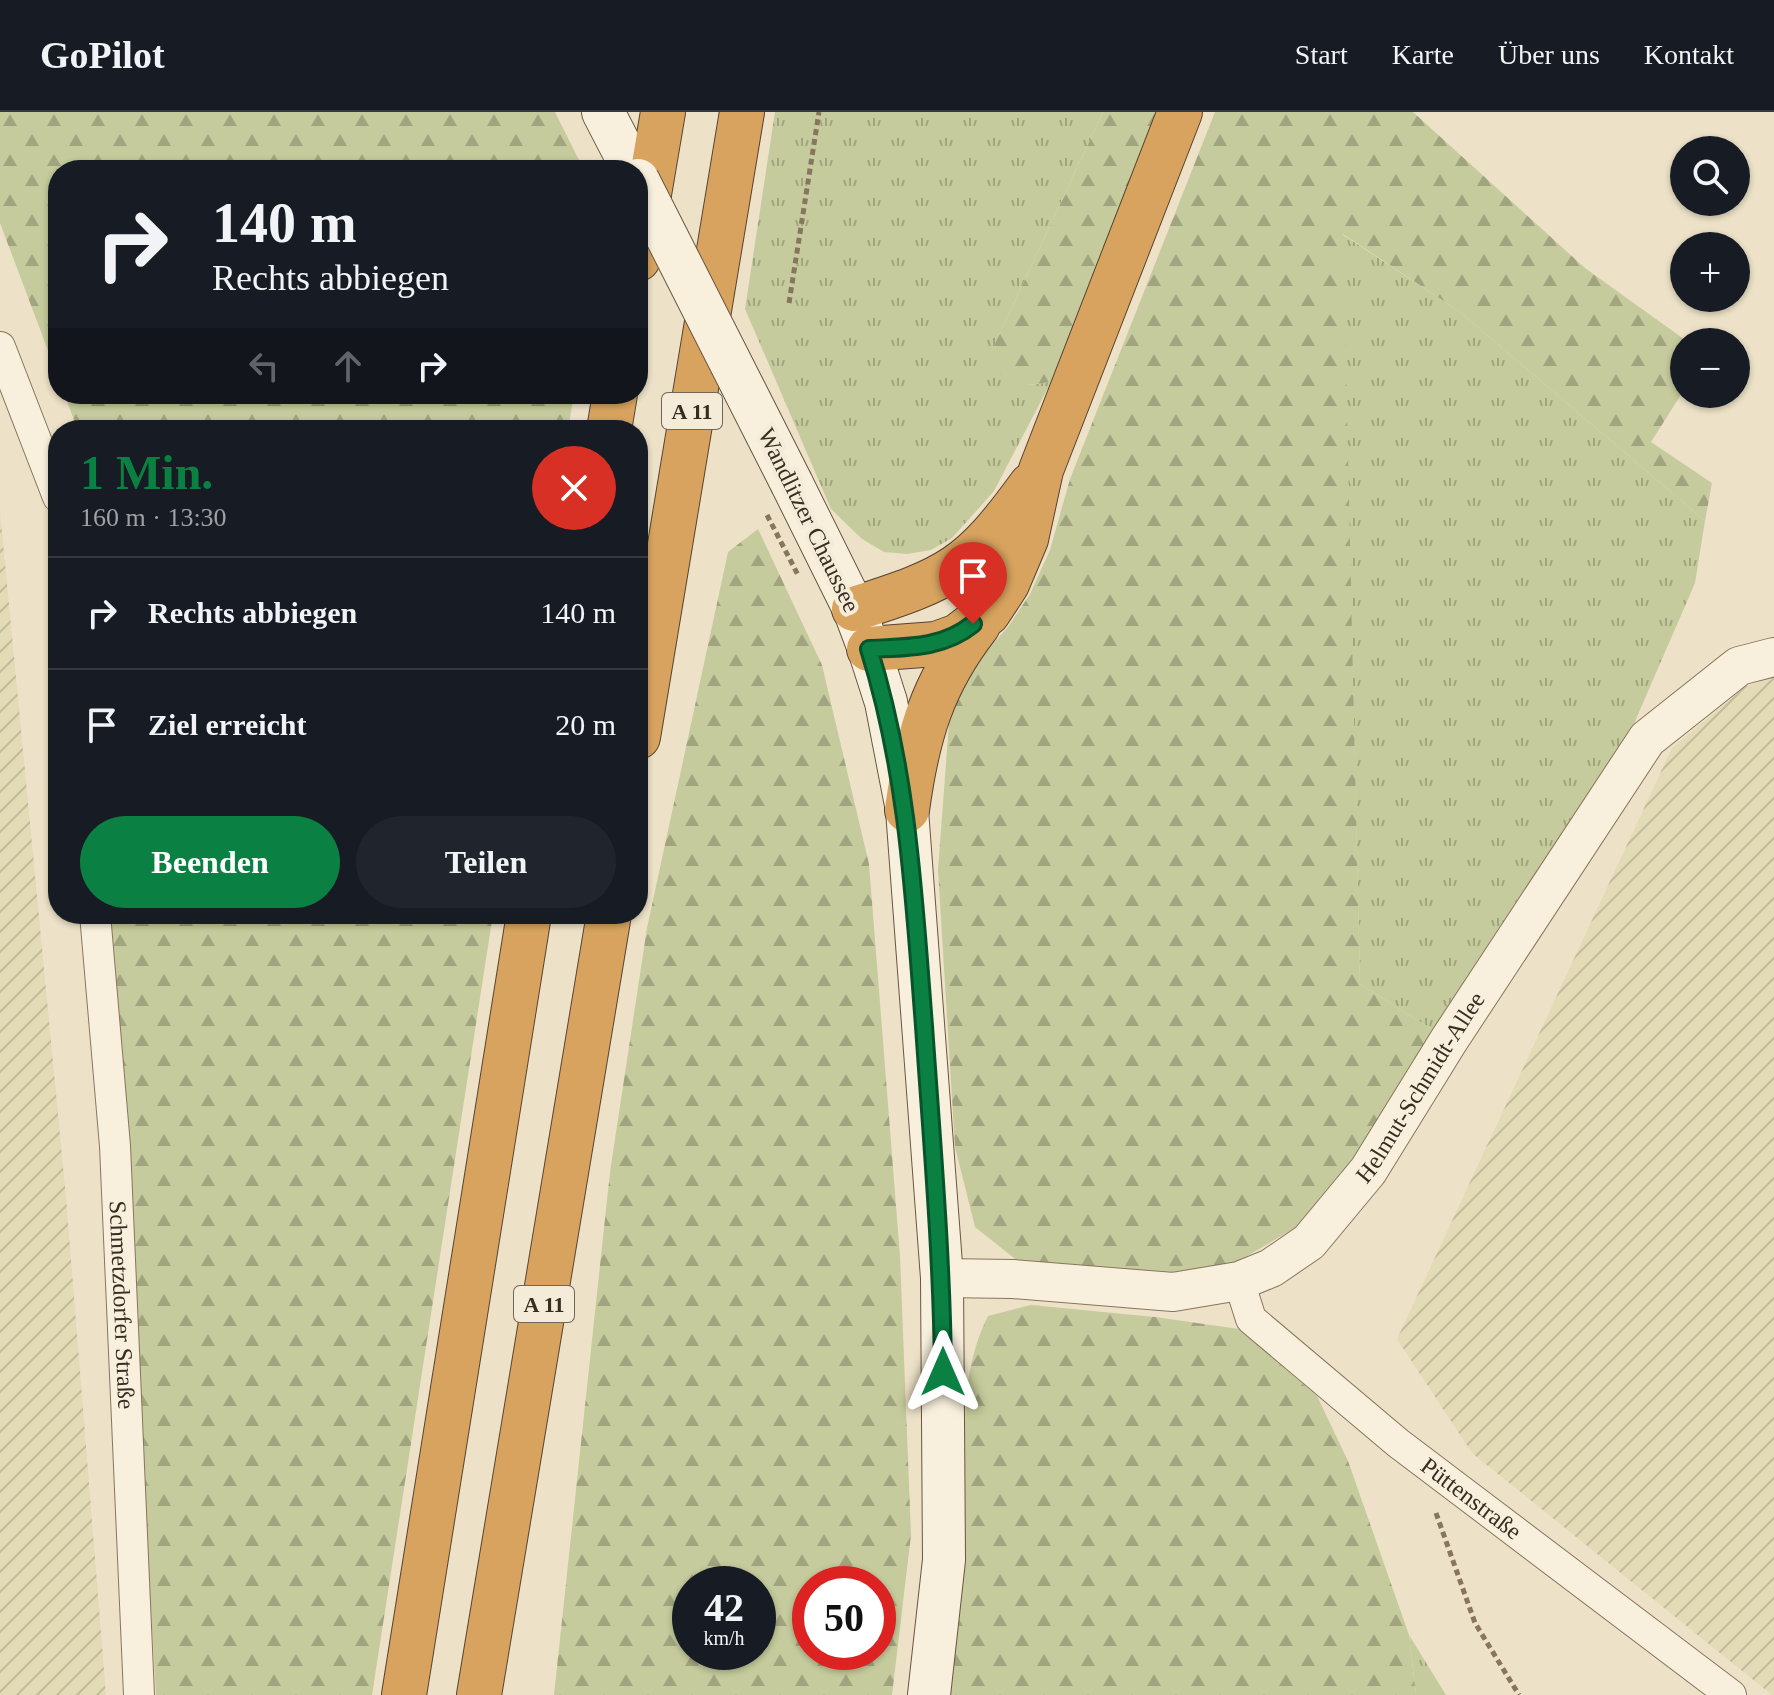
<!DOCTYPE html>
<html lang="de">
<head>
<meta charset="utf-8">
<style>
  :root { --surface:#171b24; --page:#20242c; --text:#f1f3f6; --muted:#9ea1a6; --line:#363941; --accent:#0b8043 }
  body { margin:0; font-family:Georgia,serif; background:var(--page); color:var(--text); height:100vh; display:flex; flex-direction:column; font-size:30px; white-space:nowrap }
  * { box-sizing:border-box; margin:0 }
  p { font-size:26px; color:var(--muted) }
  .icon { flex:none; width:44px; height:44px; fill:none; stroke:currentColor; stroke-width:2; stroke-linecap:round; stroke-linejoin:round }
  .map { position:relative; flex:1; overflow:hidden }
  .sheet { position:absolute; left:48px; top:308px; width:600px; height:504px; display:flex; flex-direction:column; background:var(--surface); border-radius:32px; box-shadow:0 2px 6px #0004 }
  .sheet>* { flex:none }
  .guide { position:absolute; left:48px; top:48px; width:600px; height:244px; border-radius:32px; box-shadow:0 2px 6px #0004; background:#171b24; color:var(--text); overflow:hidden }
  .tools { position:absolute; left:1670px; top:24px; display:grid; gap:16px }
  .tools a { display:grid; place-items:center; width:80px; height:80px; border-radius:50%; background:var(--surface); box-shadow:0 2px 6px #0004; font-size:40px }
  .speed { position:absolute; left:672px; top:1454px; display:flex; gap:16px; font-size:40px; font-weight:700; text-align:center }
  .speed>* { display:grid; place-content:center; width:104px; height:104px; border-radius:50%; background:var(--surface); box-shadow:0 2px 6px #0004; line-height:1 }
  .speed small { font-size:20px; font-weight:400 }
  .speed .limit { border:12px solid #d22; background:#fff; color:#111 }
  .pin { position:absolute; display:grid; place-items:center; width:68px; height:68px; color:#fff; margin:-82px -34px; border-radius:50% 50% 50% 0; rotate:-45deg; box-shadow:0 0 8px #0007 }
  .pin .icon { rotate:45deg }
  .me { position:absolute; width:88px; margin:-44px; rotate:0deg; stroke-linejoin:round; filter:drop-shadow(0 0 6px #0008) }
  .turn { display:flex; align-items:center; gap:28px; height:168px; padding:0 32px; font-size:36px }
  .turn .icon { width:104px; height:104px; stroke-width:2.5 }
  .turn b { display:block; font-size:56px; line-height:68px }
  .lanes { display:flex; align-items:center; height:76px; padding:0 32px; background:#0003; justify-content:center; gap:40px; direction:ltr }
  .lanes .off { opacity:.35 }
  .round { display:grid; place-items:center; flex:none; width:84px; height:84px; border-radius:42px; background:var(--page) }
  .overview { display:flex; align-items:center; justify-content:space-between; height:136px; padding:0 32px }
  h1 { font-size:48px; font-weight:700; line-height:60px; color:var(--accent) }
  .cta { display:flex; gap:16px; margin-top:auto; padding:16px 32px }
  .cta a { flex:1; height:92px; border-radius:48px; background:var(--accent); color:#fff; font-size:32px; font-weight:700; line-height:92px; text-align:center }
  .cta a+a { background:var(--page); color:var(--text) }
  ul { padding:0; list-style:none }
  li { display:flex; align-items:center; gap:24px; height:112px; padding:0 32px; border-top:2px solid var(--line) }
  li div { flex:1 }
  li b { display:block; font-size:30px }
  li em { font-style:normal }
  header { display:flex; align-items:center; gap:48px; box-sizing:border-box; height:112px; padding:0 40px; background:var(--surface); border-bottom:2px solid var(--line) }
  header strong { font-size:38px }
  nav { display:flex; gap:44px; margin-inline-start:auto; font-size:28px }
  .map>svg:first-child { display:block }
</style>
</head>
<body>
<header>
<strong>GoPilot</strong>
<nav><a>Start</a><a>Karte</a><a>Über uns</a><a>Kontakt</a></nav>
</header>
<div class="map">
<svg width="1774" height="1583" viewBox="0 0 1774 1583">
  <defs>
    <pattern id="farmland-furrows" width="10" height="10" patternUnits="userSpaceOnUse" patternTransform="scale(2)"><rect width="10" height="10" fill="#e2dbb6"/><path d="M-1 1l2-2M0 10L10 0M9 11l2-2" fill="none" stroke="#c3bc9c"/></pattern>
    <pattern id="grass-tufts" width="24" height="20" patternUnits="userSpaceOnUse" patternTransform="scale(2)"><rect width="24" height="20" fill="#c5cb9c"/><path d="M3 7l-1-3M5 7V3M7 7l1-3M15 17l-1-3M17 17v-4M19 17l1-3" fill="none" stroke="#a1a57f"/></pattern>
    <pattern id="forest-firs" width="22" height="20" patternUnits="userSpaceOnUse" patternTransform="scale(2)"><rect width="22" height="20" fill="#c5cb9c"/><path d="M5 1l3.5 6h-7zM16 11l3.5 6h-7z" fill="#a1a57f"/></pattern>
  </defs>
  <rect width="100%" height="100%" fill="#ede2c8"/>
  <g fill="url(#farmland-furrows)">
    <polygon points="0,399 66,1085 106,1583 0,1583"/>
    <polygon points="1774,566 1774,1583 1772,1583 1472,1341 1397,1227 1672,636 1746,574"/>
  </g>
  <g fill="url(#grass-tufts)">
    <polygon points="775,0 1103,0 991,240 1028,273 1051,270 994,379 952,426 931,438 907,442 884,440 862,427 831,397 745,197"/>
    <polygon points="1342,122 1460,200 1705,409 1695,471 1633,614 1438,921 1360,872"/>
    <polygon points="1409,1523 1446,1583 1416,1583"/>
  </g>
  <g fill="url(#forest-firs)" fill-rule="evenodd">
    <polygon points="0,0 555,0 584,58 58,58 58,265 0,111"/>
    <polygon points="1103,0 1157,0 1051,270 1028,273 998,262 991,240"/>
    <polygon points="1215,0 1413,0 1585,156 1688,230 1684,230 1684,278 1651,330 1712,371 1705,409 1460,200 1343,122 1360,872 1438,921 1312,1106 1235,1151 1176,1161 1019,1150 975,1115 955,1035 938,758 950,598 981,545 1008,515 1030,482 1050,438 1070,367"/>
    <polygon points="64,282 574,282 568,318 78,318"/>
    <path d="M758 417 822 553 869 752 900 1144 911 1423 892 1583H554L610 1060 647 816 728 440ZM758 1472V1540H690V1472ZM878 1472V1540H810V1472Z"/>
    <polygon points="109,802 493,802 372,1583 156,1583"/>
    <path d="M1031 1193 1155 1205 1239 1217 1317 1284 1348 1349 1409 1523 1416 1583H947C953 1532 960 1480 964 1429 969 1354 953 1273 988 1204Z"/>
  </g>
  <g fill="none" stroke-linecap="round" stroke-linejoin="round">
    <g stroke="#88755e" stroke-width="32">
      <g id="minor">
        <polyline points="0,235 58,385"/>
        <path id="s1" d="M95 802 115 1034 139 1583"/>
        <path id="s2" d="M1239 1169 1251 1207 1398 1331 1731 1583"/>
      </g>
    </g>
    <g stroke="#88755e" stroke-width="40">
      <g id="tertiary">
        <path id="s3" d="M942 1166 1013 1167 1173 1180 1239 1169 1271 1156 1309 1130 1368 1059 1449 928 1647 627 1739 554 1774 545"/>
      </g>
    </g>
    <g stroke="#6a5641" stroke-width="44">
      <g id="secondary">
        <polyline points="603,0 633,58"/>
        <polyline points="792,372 854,497 869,537 886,590 907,698 942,1166 944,1448 929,1583"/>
      </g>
    </g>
    <g stroke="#574332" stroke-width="46">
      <g id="motorway">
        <polyline points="638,147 663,0"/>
        <polyline points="609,318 615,282"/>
        <path d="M854 497C951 466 970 457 1031 373"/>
        <polyline points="869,537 936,532 958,524 988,501 1007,472 1026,427 1041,358 1180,0"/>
        <polyline points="638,625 742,0"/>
        <path d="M907 698C917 624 932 572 978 513"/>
        <polyline points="404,1583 529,802"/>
        <polyline points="479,1583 609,802"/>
      </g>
    </g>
    <g stroke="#88755e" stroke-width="5" stroke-dasharray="6 4" stroke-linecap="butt">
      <polyline points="789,191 819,0"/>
      <polyline points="1436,1401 1475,1511 1519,1583"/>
    </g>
    <use href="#minor" stroke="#f8efdc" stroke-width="30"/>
    <use href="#tertiary" stroke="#f8efdc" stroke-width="38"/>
    <use href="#secondary" stroke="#f8efdc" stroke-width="42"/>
    <use href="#motorway" stroke="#d7a35e" stroke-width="44"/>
    <g stroke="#6a5641" stroke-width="44" stroke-linecap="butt">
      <polyline id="secondary-bridge" points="638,68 792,372"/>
    </g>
    <polyline stroke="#88755e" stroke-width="5" stroke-dasharray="6 4" stroke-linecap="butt" points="767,403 798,463"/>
    <use href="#secondary-bridge" stroke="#f8efdc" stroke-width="42"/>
  </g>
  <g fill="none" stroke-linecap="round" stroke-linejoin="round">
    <g stroke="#07532c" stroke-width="20">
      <path id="route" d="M943 1260C942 1144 932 1030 924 914 914 786 908 661 869 537 906 535 942 537 973 512"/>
    </g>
    <use href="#route" stroke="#0b8043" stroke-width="14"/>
  </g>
  <g text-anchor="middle" stroke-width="8" stroke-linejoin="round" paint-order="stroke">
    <g fill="#f4ecd8" stroke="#716658" stroke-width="2">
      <rect x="662" y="281" width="60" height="36" rx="6"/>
      <rect x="514" y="1174" width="60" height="36" rx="6"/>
    </g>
    <g font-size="22" font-weight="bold" fill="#392d21">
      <text x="692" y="307">A 11</text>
      <text x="544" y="1200">A 11</text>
    </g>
    <g font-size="24" fill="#392d21" stroke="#f4ecd8">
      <text transform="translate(809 408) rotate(64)" y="8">Wandlitzer Chaussee</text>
      <text dy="8" stroke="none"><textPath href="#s3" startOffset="570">Helmut-Schmidt-Allee</textPath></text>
      <text dy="8" stroke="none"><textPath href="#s1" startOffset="392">Schmetzdorfer Straße</textPath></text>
      <text dy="8" stroke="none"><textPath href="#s2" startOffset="324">Püttenstraße</textPath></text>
    </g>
  </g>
</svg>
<div class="tools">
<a><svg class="icon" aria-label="search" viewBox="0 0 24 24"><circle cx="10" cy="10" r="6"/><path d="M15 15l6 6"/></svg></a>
<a>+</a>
<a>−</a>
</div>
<div class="speed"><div>42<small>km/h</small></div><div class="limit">50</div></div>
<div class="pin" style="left:973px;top:512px;background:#d93025"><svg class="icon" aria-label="arrive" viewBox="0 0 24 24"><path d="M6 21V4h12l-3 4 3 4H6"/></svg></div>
<svg class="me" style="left:943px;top:1260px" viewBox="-20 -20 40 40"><path d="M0-17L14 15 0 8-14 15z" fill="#0b8043" stroke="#fff" stroke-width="4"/></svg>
<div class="guide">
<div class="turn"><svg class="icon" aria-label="right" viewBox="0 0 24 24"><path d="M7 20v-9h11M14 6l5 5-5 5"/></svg><div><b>140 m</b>Rechts abbiegen</div></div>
<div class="lanes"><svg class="icon off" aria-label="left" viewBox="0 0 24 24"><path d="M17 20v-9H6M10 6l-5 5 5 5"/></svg><svg class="icon off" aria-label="ahead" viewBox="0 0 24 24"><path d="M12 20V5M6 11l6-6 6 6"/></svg><svg class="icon" aria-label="right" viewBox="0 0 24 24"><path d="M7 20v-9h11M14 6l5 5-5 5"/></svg></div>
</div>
<section class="sheet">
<div class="overview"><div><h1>1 Min.</h1><p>160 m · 13:30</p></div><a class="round" style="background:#d93025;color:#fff"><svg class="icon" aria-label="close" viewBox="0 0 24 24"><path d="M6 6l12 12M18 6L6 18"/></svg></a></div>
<ul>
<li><svg class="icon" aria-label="right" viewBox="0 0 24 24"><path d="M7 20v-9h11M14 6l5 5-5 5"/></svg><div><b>Rechts abbiegen</b></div><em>140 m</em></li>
<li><svg class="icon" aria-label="arrive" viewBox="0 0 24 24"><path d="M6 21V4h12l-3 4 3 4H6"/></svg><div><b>Ziel erreicht</b></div><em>20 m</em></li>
</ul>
<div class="cta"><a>Beenden</a><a>Teilen</a></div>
</section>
</div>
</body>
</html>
